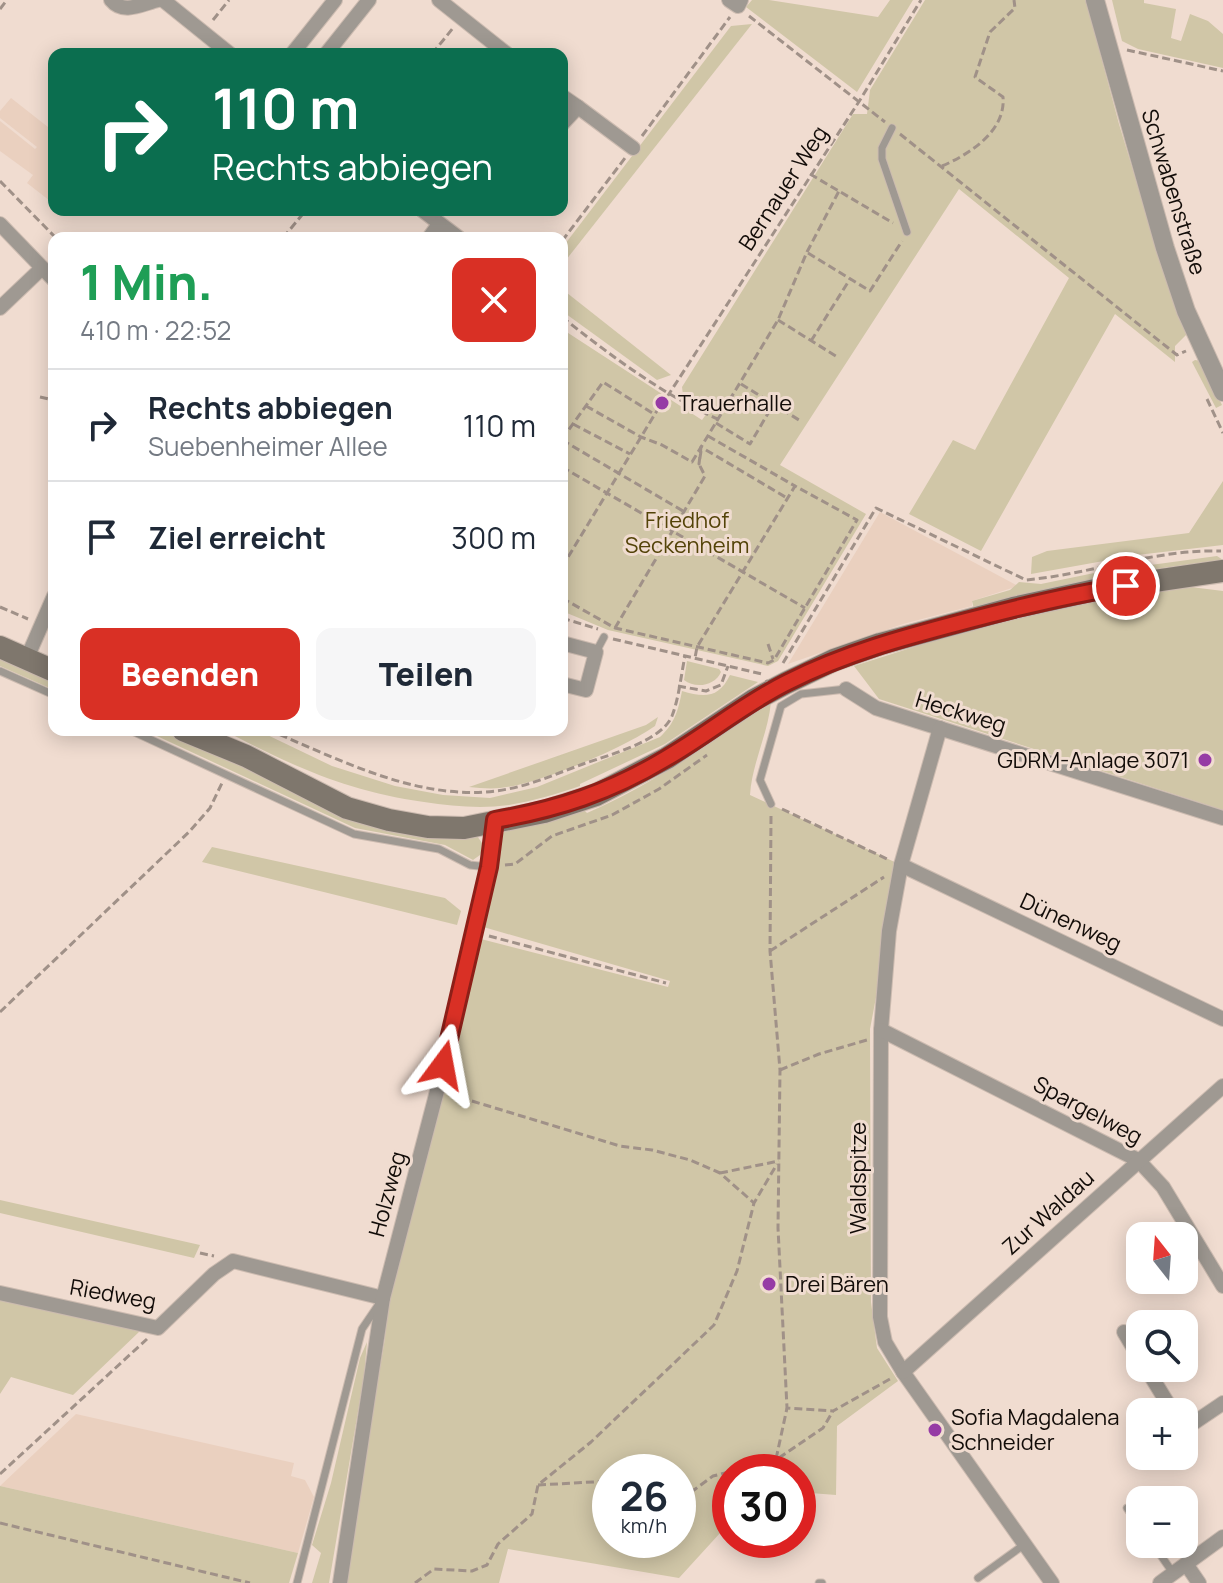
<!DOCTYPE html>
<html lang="de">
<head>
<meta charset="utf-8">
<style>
  :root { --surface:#fff; --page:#f6f6f7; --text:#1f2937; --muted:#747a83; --line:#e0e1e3; --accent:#d93025 }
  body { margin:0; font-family:Manrope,sans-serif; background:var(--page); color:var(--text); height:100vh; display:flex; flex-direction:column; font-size:30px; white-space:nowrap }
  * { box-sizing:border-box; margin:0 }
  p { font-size:26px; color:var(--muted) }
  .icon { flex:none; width:44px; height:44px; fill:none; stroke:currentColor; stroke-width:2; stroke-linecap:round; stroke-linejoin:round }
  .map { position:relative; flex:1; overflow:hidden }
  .drawer { position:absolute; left:48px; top:232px; width:520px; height:504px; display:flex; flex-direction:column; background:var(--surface); border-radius:16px; box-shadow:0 4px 20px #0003 }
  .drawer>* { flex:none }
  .hud { position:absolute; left:48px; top:48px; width:520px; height:168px; border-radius:16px; box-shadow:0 4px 20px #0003; background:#0b6e4f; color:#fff; overflow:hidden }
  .needle { width:52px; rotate:343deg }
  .buttons { position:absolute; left:1126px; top:1222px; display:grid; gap:16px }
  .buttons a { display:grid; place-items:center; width:72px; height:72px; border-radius:16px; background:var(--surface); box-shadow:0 4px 20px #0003; font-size:40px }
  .speed { position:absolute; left:592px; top:1454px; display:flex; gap:16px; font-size:40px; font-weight:700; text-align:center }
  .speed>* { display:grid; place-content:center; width:104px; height:104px; border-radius:50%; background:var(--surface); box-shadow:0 4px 20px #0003; line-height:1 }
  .speed small { font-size:20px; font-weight:400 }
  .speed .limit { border:12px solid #d22; background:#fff; color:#111 }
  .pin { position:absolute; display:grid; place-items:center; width:68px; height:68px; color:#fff; margin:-34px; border:4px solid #fff; border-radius:50%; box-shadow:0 2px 8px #0007 }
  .me { position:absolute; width:88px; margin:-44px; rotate:13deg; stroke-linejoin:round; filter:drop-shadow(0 0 6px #0008) }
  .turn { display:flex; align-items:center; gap:28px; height:168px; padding:0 32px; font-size:36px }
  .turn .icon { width:104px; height:104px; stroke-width:2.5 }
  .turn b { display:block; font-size:56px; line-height:68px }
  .round { display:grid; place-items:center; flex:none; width:84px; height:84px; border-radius:16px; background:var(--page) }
  .overview { display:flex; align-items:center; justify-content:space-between; height:136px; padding:0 32px }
  h1 { font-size:48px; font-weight:800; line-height:60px; color:#1e9e55 }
  .primary-button { display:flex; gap:16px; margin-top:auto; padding:16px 32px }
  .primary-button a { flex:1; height:92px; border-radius:16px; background:var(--accent); color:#fff; font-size:32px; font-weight:800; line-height:92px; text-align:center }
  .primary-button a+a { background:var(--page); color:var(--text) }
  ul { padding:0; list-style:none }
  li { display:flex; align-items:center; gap:24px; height:112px; padding:0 32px; border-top:2px solid var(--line) }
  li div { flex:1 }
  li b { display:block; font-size:30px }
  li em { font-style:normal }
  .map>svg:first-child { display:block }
</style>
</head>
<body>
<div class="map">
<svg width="1223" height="1583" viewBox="0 0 1223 1583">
  <rect width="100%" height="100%" fill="#f0dcd0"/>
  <g fill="#ead0bf">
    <polygon points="11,98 53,131 50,136 54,140 54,204 27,183 33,175 0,151 0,121 35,149 37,147 0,118 0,111"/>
    <polygon points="880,512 1018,586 972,601 972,606 903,624 788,664"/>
    <polygon points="76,1414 294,1463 291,1476 305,1480 314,1497 298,1553 0,1486"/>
  </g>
  <g fill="#d0c6a7" fill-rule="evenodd">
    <polygon points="752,0 769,0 878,17 890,0 913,0 857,92 746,7"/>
    <polygon points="925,0 1086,0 1119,124 1172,299 1179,319 1188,333 1175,346 1175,362 1115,314 981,551 909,514 953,440 975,450 1069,278 959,189 780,465 866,514 778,661 768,666 608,630 562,611 562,329 702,420 712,406 707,403 705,407 683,395 682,387 853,114 867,114 870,90"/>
    <polygon points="1112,0 1144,0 1144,3 1176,9 1171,38 1181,41 1190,14 1208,21 1223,34 1223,68 1138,49 1122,41"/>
    <polygon points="752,24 562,265 562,248 731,26"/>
    <polygon points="562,289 671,375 657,380 562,311"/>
    <polygon points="1195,360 1201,361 1222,405 1216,408 1192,362"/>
    <polygon points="1223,481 1223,545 1137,555 1031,574 1032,557 1047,551 1189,533"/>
    <polygon points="1217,556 1223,560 1148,570 974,609 972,601 1010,590 1019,582 1041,584 1099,572"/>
    <path d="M1191 587 1223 591V810L879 699 854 666C965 631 1074 594 1191 587Z"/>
    <polygon points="0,653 54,675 54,690 0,666"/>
    <path d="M687 661 719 669 721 672C715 686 695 689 684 680Z"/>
    <path d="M730 675 758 682 665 744 580 784V786C557 794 533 801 509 805 480 809 452 806 424 802 345 791 293 766 223 730H257L332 766 395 786 443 795 490 798 537 787 660 737C675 723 678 711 682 691 705 698 719 698 730 675Z"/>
    <path d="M771 702C768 734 752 763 750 795L901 865 870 1029 871 1302 877 1348 898 1381 837 1426 836 1495 798 1492V1472H730V1487L721 1532 679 1578 508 1549 499 1583H344L385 1338 387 1297 477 938 668 987 670 981 480 926 501 835 506 830 584 810 587 813C653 785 711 741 771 702ZM610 1472H678V1540H610Z"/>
    <path d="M658 717 655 726C624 748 537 785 500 788 490 789 479 788 469 787L646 725Z"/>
    <polygon points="144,730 174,730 293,788 473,830 484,846 480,855 473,860 445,845 355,828"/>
    <polygon points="212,847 445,898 461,911 457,925 202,862"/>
    <polygon points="0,1200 200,1245 194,1258 0,1213"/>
    <polygon points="0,1299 140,1331 73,1395 11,1377 0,1394"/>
    <polygon points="367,1342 364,1376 329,1583 312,1583 321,1553 312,1545 331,1483 360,1358"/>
    <polygon points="0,1486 298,1553 289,1583 0,1583"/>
  </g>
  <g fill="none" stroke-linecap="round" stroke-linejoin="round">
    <g stroke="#ccbbb0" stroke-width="9">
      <g id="service">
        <polyline points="892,128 882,148 882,159 907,232"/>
        <polyline points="596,652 604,637"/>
        <polyline points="0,671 54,695"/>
        <polyline points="130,730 354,834 439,849 470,865 488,867"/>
        <polyline points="771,804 760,780 781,706 801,694 846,689"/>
        <polyline points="1127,1508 1140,1526"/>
        <polyline points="1153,1544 1173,1573"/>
        <polyline points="978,1578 1025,1544"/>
        <polyline points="297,1583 362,1329 379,1304"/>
        <polyline points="819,1583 822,1583"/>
      </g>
    </g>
    <g stroke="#ccbbb0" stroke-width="16">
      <g id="minor">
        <path d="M111 0C123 15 142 4 158 0"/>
        <polyline points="163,0 230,54"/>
        <polyline points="439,0 507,54"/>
        <polyline points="729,0 738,6 741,0"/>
        <polyline points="292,54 335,0"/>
        <polyline points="326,54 369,0"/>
        <polyline points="562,96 578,107 562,124"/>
        <polyline points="578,107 633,148"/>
        <polyline points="422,210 459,238"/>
        <polyline points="0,224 54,280"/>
        <polyline points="429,238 439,224"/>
        <polyline points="0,308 42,268"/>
        <polyline points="562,643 596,652 586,690 562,684"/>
        <polyline points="27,658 54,596"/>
        <polyline points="846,689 876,708 1223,818"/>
        <polyline points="940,728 901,865 889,931 881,1030 880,1317 885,1342 903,1372 1052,1583"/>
        <polyline points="901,865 1223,1019"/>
        <polyline points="881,1030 1138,1160 1163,1187 1223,1286"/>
        <polyline points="0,1293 158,1328 214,1274 233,1261 383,1298"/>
        <polyline points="1124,1332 1140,1359"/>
        <polyline points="1146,1368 1173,1412"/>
        <polyline points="903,1372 1223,1086"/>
        <polyline points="1184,1421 1192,1424 1223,1403"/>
        <polyline points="1186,1564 1199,1583"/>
        <polyline points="340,1583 383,1298 437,1091 489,867 495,820"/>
        <polyline points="1160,1583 1223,1537"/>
      </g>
    </g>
    <g stroke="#ccbbb0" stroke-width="20">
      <polyline id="tertiary" points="1095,0 1165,248 1186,311 1223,392"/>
    </g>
    <g stroke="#ccbbb0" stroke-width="24">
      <g id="secondary">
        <polyline points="0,647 54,671"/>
        <polyline points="183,730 246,756 347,808 389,820 428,827 464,828 544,812 596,795 667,758 754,700 786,683 834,660 880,644 1013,608 1100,589 1223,571"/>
      </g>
    </g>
    <g stroke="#a09188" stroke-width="3" stroke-dasharray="8 4" stroke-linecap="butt">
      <polyline points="0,9 7,0"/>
      <polyline points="749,16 885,122"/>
      <polyline points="213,20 229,0"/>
      <polyline points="1127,50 1223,71"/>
      <polyline points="432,54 453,28"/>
      <polyline points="900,134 1177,355 1186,351"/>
      <polyline points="642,136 730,17"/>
      <path d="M942 166C970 154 1006 131 1003 97L975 77 990 32 1015 8 1014 0"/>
      <polyline points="810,174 893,223"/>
      <polyline points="0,181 56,238"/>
      <polyline points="283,238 306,210"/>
      <polyline points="562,241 625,158"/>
      <polyline points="808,253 870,291 902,241"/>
      <path d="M562 317C607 353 666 397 718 419"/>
      <polyline points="778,320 839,358"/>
      <polyline points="811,341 850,279"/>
      <polyline points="53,372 54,373"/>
      <polyline points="741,384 799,420"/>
      <polyline points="40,397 53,400 54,391"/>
      <polyline points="667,397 860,100 921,0"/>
      <polyline points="1207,399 1223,433"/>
      <polyline points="586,406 641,437 662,445 692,462 778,320 807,252 839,191"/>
      <polyline points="716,423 750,444 770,410 769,402"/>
      <polyline points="573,424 630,454"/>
      <polyline points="708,436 795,486"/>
      <polyline points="562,439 603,382 654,414"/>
      <polyline points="562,440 683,511"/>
      <polyline points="701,451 699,464 701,447 787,498"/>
      <polyline points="562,467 805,608"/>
      <polyline points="562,567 658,409"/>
      <polyline points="562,598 615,628 768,663 774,660 857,520 795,486 697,647 695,658"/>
      <polyline points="0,607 28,619"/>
      <polyline points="562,618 598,629"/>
      <polyline points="615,628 705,476 699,464"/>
      <polyline points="613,639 762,674"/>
      <polyline points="768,644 773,659"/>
      <path d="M783 663 876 508 1026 580C1091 574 1156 549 1221 551"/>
      <polyline points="678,686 706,691 721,685 728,666"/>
      <path d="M269 730C343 761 425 805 508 789 534 784 558 773 583 764 608 755 661 742 672 716 679 698 681 675 685 656"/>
      <polyline points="782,809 887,859"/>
      <polyline points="771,816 770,951 780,1070 778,1228 787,1408 833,1411 890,1379"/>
      <polyline points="505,865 515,864 552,836 612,815 659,789 707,755"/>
      <polyline points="489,936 666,983"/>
      <polyline points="770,951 884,877"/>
      <polyline points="0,1012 189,832 210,808 222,783"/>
      <polyline points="780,1070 819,1054 867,1040"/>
      <polyline points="449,1094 620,1146 652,1150 690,1160 720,1173 754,1203"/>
      <polyline points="720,1173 779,1161"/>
      <polyline points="200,1253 214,1256"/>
      <polyline points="776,1459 787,1408"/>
      <polyline points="0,1474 147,1339"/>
      <polyline points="538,1485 610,1481"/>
      <polyline points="678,1489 694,1490 713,1476 776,1460 823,1428 833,1411"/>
      <polyline points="0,1523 250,1583"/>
      <polyline points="415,1583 434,1569 472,1571 487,1565 498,1544 532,1514 538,1485 591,1442 714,1325 737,1271 754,1203 777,1164"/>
    </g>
    <use href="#service" stroke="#9f9992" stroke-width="7"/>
    <use href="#minor" stroke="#9f9992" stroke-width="14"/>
    <use href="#tertiary" stroke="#9f9992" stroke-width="18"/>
    <use href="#secondary" stroke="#7f776d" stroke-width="22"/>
    <polyline stroke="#a09188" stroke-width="3" stroke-dasharray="8 4" stroke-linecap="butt" points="766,680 777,699"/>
  </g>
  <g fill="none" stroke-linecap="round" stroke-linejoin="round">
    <g stroke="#8d1f18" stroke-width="20">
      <path id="route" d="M443 1065 489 867 495 820C558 809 610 792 665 759 707 735 745 703 788 682 845 653 905 637 966 621 1019 607 1072 594 1126 586"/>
    </g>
    <use href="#route" stroke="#d93025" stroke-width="14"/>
  </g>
  <g fill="#963ba5" stroke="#f0dcd0" stroke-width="3">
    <circle cx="662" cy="403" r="8"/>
    <circle cx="1205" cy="760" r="8"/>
    <circle cx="769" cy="1284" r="8"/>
    <circle cx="935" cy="1430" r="8"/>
  </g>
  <g text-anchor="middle" stroke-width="6" stroke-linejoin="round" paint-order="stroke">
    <g font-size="22" fill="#120c08" stroke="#f0dcd0">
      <text transform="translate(783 188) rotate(-57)" y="8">Bernauer Weg</text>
      <text transform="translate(1174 192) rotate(73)" y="8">Schwabenstraße</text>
      <text transform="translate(961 712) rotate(17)" y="8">Heckweg</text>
      <text transform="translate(1071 922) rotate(25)" y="8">Dünenweg</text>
      <text transform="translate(1088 1110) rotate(28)" y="8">Spargelweg</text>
      <text transform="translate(858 1178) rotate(-90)" y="8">Waldspitze</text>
      <text transform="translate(387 1194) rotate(-75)" y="8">Holzweg</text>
      <text transform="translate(1048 1212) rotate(-42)" y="8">Zur Waldau</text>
      <text transform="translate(113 1294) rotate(10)" y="8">Riedweg</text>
    </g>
    <g font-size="22" fill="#120c08" stroke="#f0dcd0" text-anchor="start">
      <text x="678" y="411">Trauerhalle</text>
      <text x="1189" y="768" text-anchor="end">GDRM-Anlage 3071</text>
      <text x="785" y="1292">Drei Bären</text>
      <text x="951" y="1425">Sofia Magdalena<tspan x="951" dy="25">Schneider</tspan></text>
    </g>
    <g font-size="22" fill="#534308" stroke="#f0dcd0">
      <text x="687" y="528">Friedhof<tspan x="687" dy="25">Seckenheim</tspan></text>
    </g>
  </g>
</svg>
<div class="buttons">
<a><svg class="needle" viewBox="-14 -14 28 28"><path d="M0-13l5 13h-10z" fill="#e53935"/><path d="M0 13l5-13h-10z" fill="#747a83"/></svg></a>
<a><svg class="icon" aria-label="search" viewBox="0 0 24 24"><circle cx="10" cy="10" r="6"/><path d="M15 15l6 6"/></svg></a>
<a>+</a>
<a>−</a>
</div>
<div class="speed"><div>26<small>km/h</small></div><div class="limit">30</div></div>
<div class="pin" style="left:1126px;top:586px;background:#d93025"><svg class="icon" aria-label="arrive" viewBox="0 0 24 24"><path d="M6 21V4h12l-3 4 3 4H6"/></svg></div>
<svg class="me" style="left:443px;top:1065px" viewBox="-20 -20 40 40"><path d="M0-17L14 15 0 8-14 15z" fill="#d93025" stroke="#fff" stroke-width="4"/></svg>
<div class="hud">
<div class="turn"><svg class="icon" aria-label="right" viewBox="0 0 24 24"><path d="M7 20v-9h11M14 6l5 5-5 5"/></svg><div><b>110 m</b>Rechts abbiegen</div></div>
</div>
<section class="drawer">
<div class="overview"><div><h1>1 Min.</h1><p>410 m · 22:52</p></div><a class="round" style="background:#d93025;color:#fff"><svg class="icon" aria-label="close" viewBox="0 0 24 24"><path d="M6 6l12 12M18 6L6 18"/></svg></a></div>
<ul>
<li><svg class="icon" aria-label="right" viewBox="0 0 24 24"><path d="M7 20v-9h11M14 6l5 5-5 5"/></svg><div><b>Rechts abbiegen</b><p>Suebenheimer Allee</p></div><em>110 m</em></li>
<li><svg class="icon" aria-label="arrive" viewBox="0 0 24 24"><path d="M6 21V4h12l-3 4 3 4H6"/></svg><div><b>Ziel erreicht</b></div><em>300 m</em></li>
</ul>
<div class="primary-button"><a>Beenden</a><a>Teilen</a></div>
</section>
</div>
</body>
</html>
